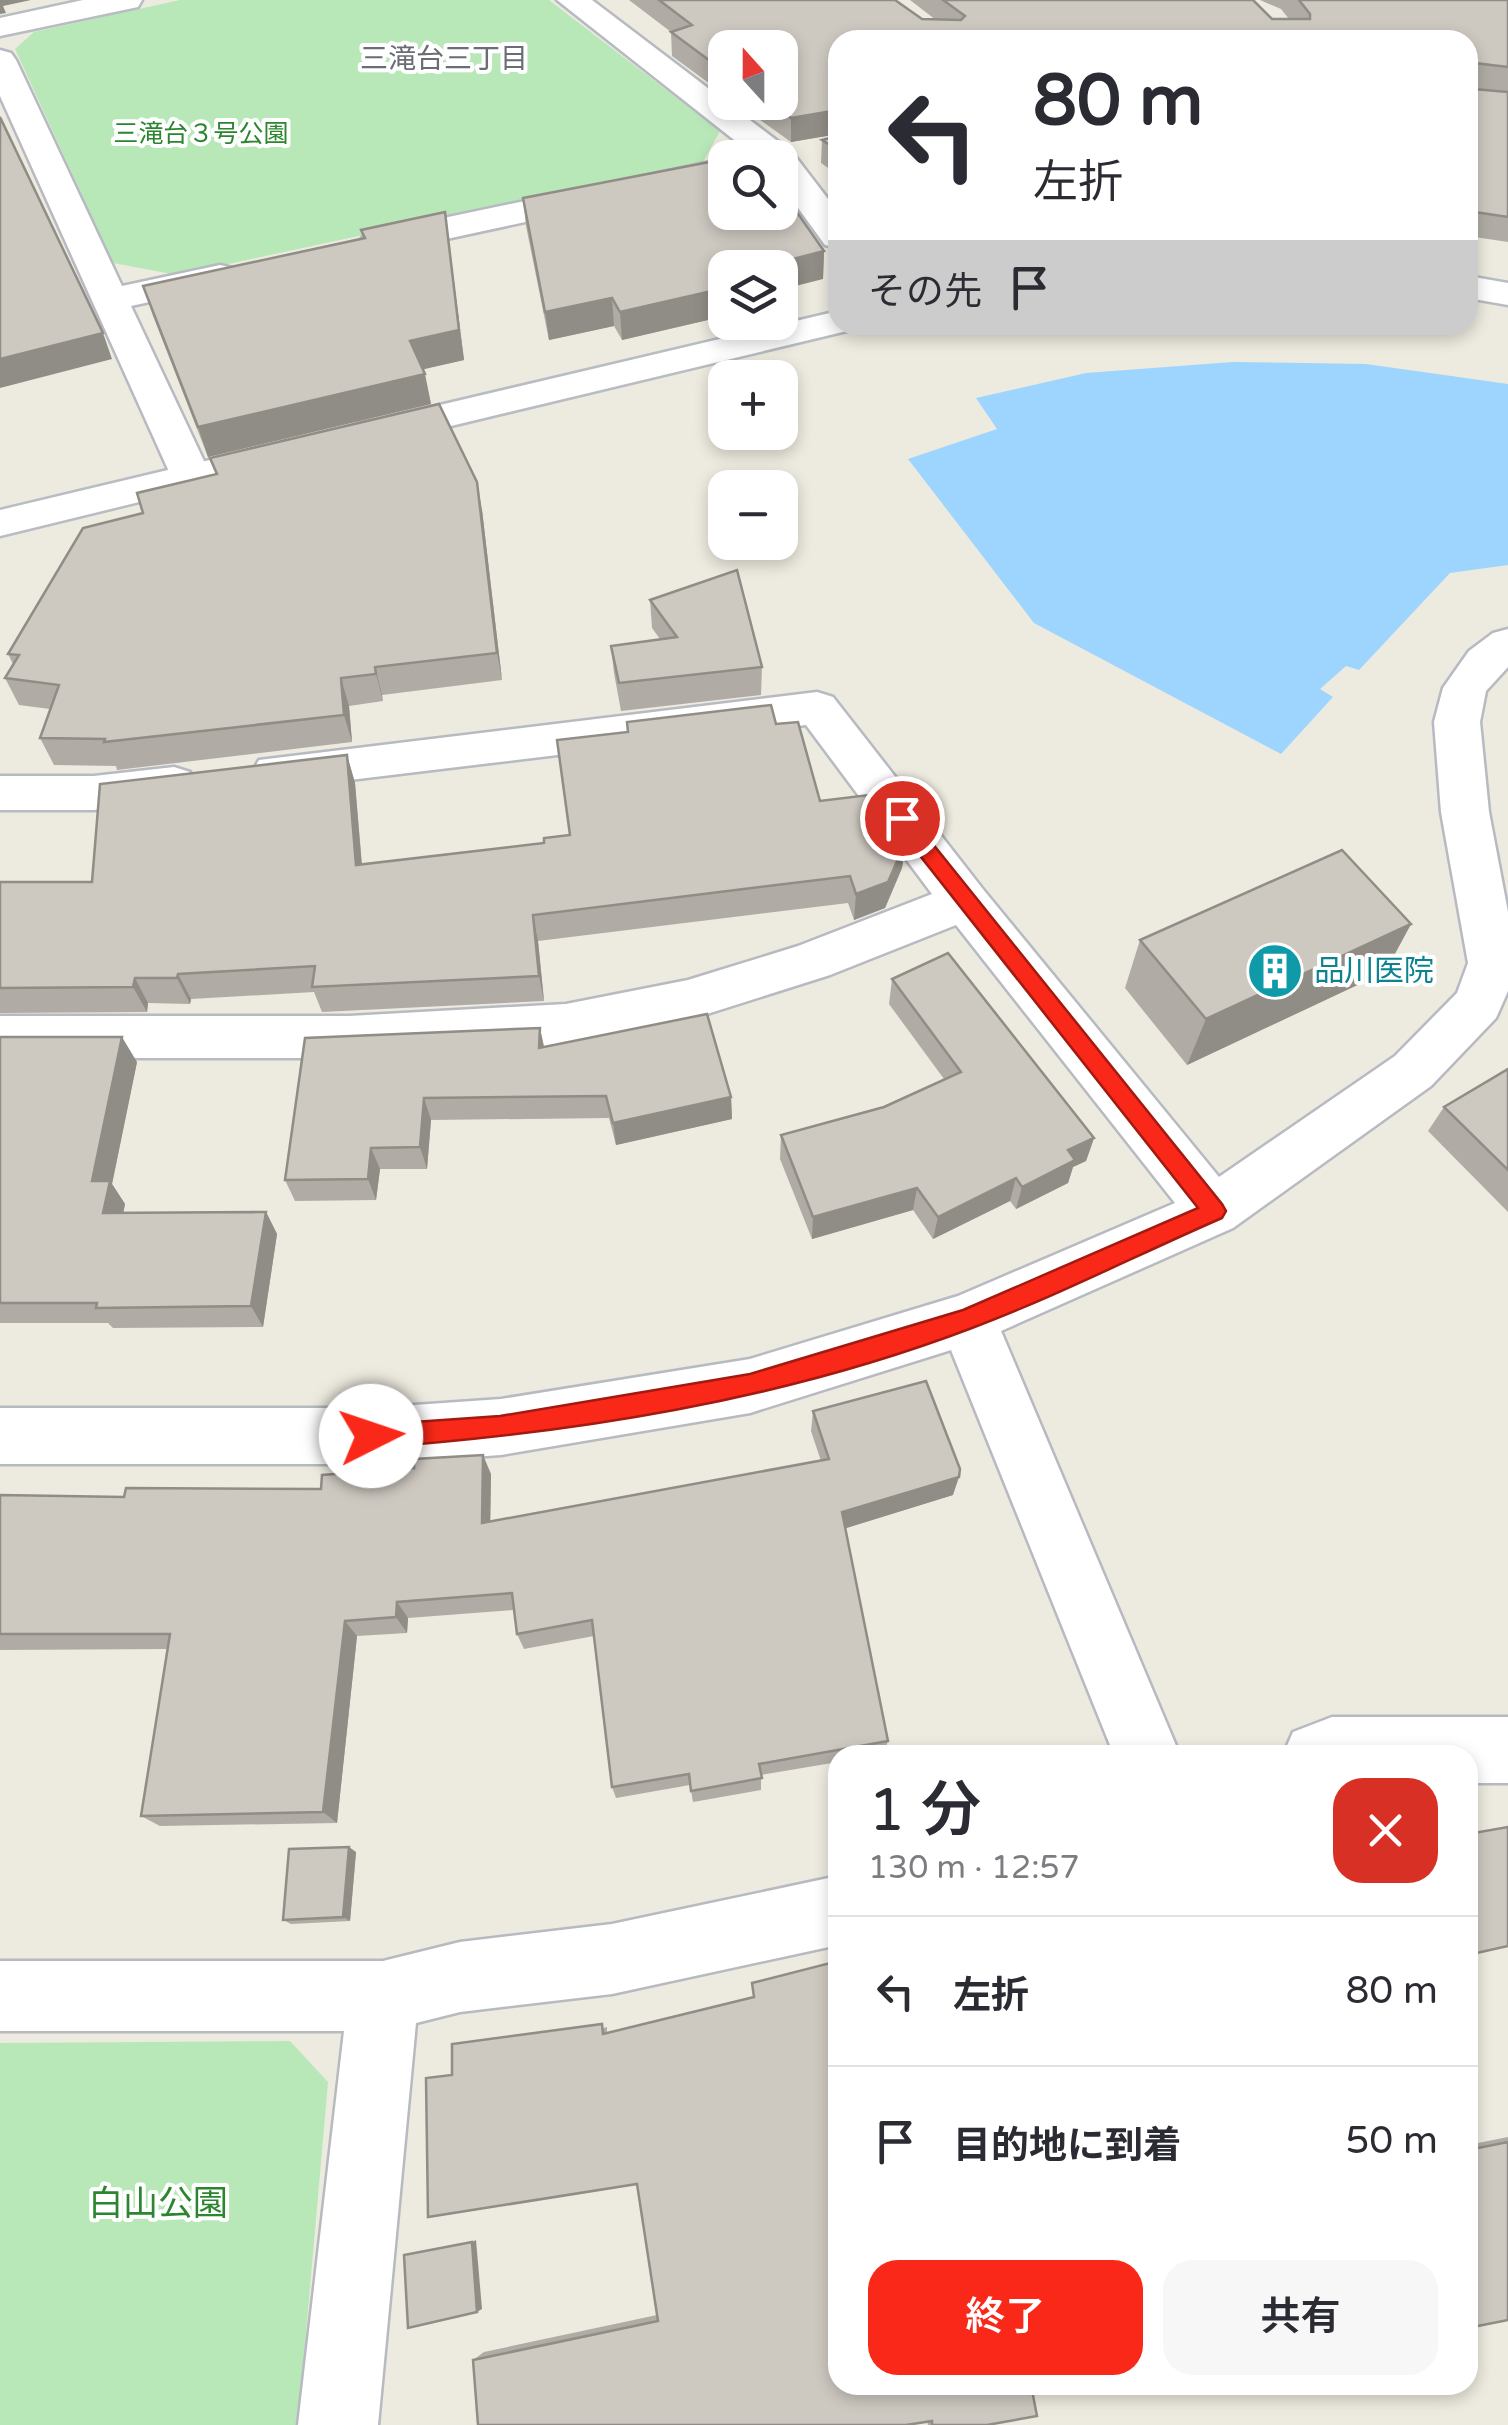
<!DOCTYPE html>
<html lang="ja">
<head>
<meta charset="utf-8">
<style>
  :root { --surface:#fff; --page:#f7f7f7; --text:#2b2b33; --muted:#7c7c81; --line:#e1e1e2; --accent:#f92818 }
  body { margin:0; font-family:"Varela Round","Noto Sans JP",sans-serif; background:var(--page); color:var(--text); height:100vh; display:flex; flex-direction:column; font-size:38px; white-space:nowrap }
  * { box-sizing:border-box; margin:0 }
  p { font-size:32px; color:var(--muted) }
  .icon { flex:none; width:55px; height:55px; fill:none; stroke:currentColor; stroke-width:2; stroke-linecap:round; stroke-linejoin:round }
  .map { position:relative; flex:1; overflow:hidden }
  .drawer { position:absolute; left:828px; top:1745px; width:650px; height:650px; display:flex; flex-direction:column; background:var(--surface); border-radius:30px; box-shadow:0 5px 15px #0003 }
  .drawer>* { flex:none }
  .hud { position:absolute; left:828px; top:30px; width:650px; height:305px; border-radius:30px; box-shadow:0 5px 15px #0003; background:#fff; color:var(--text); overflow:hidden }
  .needle { width:65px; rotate:339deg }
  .controls { position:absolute; left:708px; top:30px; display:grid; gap:20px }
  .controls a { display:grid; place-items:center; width:90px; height:90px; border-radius:20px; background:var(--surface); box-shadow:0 5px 15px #0003; font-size:50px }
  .pin { position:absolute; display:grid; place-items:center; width:85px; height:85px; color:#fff; margin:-42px; border:5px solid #fff; border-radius:50%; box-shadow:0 2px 10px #0007 }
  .me { position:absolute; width:110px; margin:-55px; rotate:86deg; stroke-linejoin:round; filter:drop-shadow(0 0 8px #0008) }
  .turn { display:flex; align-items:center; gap:35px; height:210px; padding:0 40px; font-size:45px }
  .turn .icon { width:130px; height:130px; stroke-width:2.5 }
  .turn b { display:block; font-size:70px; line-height:85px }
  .then { display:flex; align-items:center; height:95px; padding:0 40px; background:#0003; gap:20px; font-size:38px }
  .round { display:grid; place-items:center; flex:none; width:105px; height:105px; border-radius:30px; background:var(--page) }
  .summary { display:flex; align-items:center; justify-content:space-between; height:170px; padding:0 40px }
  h1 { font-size:60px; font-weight:600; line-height:75px }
  .action { display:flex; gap:20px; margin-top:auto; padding:20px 40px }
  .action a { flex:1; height:115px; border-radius:30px; background:var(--accent); color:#fff; font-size:40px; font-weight:600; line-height:115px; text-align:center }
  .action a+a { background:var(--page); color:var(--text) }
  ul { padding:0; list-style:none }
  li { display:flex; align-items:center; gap:30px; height:150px; padding:0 40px; border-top:2px solid var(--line) }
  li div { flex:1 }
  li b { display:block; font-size:38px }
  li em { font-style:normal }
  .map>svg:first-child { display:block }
</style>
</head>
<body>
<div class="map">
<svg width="1508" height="2425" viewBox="0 0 1508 2425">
  <rect width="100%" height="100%" fill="#edeadf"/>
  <g fill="#b8e8b8">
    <polygon points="180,0 549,0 720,131 703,162 177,275 113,263 15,49 34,32"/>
    <polygon points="290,2041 328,2082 298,2425 0,2425 0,2043"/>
  </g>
  <polygon fill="#9dd5ff" points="1233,362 1366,364 1508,384 1508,565 1450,573 1359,670 1346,666 1320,689 1333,697 1281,754 1034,623 908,459 997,429 976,398 1086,373"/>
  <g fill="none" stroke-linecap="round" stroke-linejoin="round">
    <g stroke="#b7bac0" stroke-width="5">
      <g id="street">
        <polygon points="557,0 592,0 792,152 838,212 838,248 825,245 780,183 780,158 757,158"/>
        <polygon points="0,50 11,53 16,60 122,286 220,265 233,268 238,276 233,284 131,306 211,476 205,485 191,489 177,485 171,476 0,96"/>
        <polygon points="725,159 725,179 377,254 364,251 359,243 364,235 377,232"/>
        <polygon points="1508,629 1508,667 1486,691 1480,722 1489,812 1508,912 1508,991 1496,1018 1431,1086 1233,1228 1001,1331 1180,1755 1114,1755 951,1350 750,1413 501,1455 371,1464 0,1464 0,1408 371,1408 501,1399 750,1359 958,1296 1175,1203 956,925 830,975 688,1020 566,1046 349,1058 0,1058 0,1016 349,1016 566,1004 688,980 798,946 932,894 806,725 275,789 259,784 252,772 259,760 817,692 833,697 982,888 1219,1177 1395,1056 1457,993 1468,963 1441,812 1434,722 1443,688 1469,651 1493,633"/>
        <polygon points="174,767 190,772 197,784 190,796 94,810 0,810 0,776 94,776"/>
        <polygon points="1332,1717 1508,1717 1508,1783 1468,1783 1468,1755 1283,1755 1293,1732"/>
        <polygon points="838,1876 838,1945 612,1994 460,2012 416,2023 378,2425 298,2425 344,2031 0,2031 0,1961 383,1961 460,1942 612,1924"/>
      </g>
    </g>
    <g stroke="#b8bcc3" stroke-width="5">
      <g id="secondary">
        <polygon points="83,0 142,0 138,7 0,36 0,18"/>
        <polygon points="1468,276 1508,283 1508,305 1468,298"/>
        <polygon points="838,311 838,325 855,325 851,330 372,445 358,442 352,433 358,424 372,421"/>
        <polygon points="289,441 303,444 309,453 303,462 0,536 0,510"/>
      </g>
    </g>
    <use href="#street" fill="#fff" fill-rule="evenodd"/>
    <use href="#secondary" fill="#fff" fill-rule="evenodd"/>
  </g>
  <g fill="#b0aca5">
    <polygon points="629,0 895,0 922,19 936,20 910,0 1253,0 1272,19 1289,19 1281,9 1260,0 1508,0 1508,242 1468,236 1468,40 838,40 838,134 791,142 735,102 780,102 725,48 725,95 672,56 671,32"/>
    <polygon points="838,136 838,175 821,163 822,140"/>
    <polygon points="523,198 824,251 823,279 725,268 725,316 622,340 614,326 549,340 526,226"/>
    <polygon points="445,212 464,360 423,369 431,404 208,457 153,316 143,286 363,238 361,230"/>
    <polygon points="210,458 482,510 502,680 382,695 383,701 349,706 352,742 117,770 116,766 54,765 40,738 50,709 19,705 5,678 13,664 8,654 143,513 216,474"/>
    <polygon points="650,600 762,667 761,695 621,711 614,673 611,646 660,639 652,628"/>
    <polygon points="627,722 776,724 820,801 906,841 902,868 885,908 854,920 848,903 538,941 544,1001 322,1012 314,992 191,999 190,1004 148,1003 147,1012 0,1013 0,882 92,882 347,755 355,783 362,865 544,843 570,835 627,732"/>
    <polygon points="1411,924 1385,972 1187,1065 1125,988 1140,940"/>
    <polygon points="892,979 1094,1138 1086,1161 1073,1167 1068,1183 1016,1209 1010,1201 933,1239 913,1210 812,1239 780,1159 781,1135 884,1107 944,1079 889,1004"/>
    <polygon points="0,1037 137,1062 112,1184 125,1204 123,1213 266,1212 277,1234 263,1327 113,1328 108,1323 0,1323"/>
    <polygon points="305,1038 544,1047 731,1097 732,1119 616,1145 609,1118 431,1120 427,1169 380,1169 376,1200 295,1201 285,1180"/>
    <polygon points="1508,1069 1508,1212 1428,1131 1444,1107"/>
    <polygon points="813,1411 953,1495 846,1528 888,1741 884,1753 874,1755 838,1755 838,1762 761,1775 761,1790 693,1802 690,1785 616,1798 612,1787 594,1636 524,1649 517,1634 514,1610 408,1618 407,1633 357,1636 337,1823 160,1826 141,1816 167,1649 0,1650 0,1495 124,1497 321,1489 491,1474 490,1522 821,1461 811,1431"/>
    <polygon points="356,1852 350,1921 291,1924 283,1920"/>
    <polygon points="607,2027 607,2032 838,2385 987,2425 928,2425 927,2421 473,2360 484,2352 657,2315 637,2184 452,2075"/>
    <polygon points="1508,2137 1508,2320 1468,2328 1468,2145"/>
  </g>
  <g fill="#908c86">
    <polygon points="0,0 31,0 3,6 6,13 0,14"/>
    <polygon points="838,110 838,134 791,142 791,118"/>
    <polygon points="445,212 464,360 416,371 410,341"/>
    <polygon points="824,251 823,279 780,290 780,268 758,268"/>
    <polygon points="725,288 725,316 622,340 620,312"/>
    <polygon points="612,298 614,326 549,340 545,312"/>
    <polygon points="103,333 112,359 0,388 0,359"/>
    <polygon points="425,374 431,404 208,457 198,427"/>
    <polygon points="477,482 482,510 502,680 497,653"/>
    <polygon points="375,667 382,695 383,701 376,674"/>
    <polygon points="341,678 349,706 352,742 344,715"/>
    <polygon points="347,755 355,783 364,892 356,865"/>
    <polygon points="906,841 902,868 885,908 854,920 856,894"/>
    <polygon points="533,915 538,941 544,1001 539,976"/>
    <polygon points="1411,924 1385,972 1187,1065 1206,1019"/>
    <polygon points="178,974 191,999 190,1004 177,978"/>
    <polygon points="135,978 148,1003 147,1012 133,987"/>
    <polygon points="540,1028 545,1051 539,1048"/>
    <polygon points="122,1037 137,1062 112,1184 125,1204 119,1235 103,1213 92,1181"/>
    <polygon points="731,1097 732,1119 616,1145 613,1123"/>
    <polygon points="424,1098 431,1120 427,1169 420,1147"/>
    <polygon points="1094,1138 1086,1161 1073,1167 1068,1183 1016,1209 1022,1187 1068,1150"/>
    <polygon points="371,1148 380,1169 376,1200 368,1179"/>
    <polygon points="1016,1178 1010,1201 933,1239 938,1217"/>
    <polygon points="917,1188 913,1210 812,1239 813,1217"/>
    <polygon points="266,1212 277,1234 263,1327 251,1306"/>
    <polygon points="483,1455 491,1474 490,1541 482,1523"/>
    <polygon points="959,1477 953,1495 840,1530 842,1512"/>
    <polygon points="397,1602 408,1618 407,1633 396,1617"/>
    <polygon points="345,1621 357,1636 337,1823 323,1812"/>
    <polygon points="349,1847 356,1852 350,1921 343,1917"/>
    <polygon points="476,2240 482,2309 477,2312 472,2242"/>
  </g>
  <g fill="#cdc8c0" stroke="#908c86" stroke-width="2.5">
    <polygon points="659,0 895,0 922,19 961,20 965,16 943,0 1253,0 1272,19 1310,19 1310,14 1299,0 1508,0 1508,67 1474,63 1474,89 1508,92 1508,217 1468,211 1468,40 838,40 838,110 791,118 769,102 780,102 780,48 725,48 725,72 671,32 692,25"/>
    <polygon points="0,117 103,333 0,359"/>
    <polygon points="838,136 838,150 822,140"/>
    <polygon points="755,153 759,158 731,158"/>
    <polygon points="725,159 725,212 780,212 780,188 824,251 758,268 725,268 725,288 620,312 612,298 545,312 523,198"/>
    <polygon points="445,212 459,330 410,341 425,374 198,427 143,286 365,238 361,230"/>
    <polygon points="439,404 477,482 497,653 375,667 376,674 341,678 344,715 104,742 105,739 40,738 59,685 5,678 19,655 8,654 83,528 143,513 137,493 217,474 210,458"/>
    <polygon points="737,570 762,667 619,683 611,646 677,637 650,600"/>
    <polygon points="771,705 776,724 798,722 820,801 869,795 906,841 888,882 856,894 850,876 533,915 539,976 312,987 315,966 178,974 177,978 135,978 133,987 0,988 0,882 92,882 100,784 347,755 356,865 544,843 544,838 570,835 557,740 628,732 627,722"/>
    <polygon points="1342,850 1411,924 1206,1019 1140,940"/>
    <polygon points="948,953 1094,1138 1068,1150 1075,1160 1022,1187 1016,1178 938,1217 917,1188 813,1217 781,1135 884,1107 961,1072 892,979"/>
    <polygon points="707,1014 731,1097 613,1123 606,1096 424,1098 420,1147 371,1148 368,1179 285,1180 305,1038 540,1028 539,1048"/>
    <polygon points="0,1037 122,1037 92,1181 110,1181 103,1213 266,1212 251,1306 96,1308 97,1303 0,1303"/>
    <polygon points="1508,1069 1508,1170 1444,1107"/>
    <polygon points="926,1381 960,1469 959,1477 842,1512 888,1741 759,1764 762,1778 691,1791 689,1774 612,1787 592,1620 517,1634 512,1593 397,1602 396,1617 345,1621 323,1812 141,1816 170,1634 0,1634 0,1495 124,1497 126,1488 321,1489 322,1475 414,1468 414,1459 483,1455 482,1523 829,1459 813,1411"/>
    <polygon points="1508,1827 1508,1946 1468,1955 1468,1834"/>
    <polygon points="349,1847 343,1917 283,1920 289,1849"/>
    <polygon points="838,1961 838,2385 1031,2385 1037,2416 987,2425 932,2425 932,2421 906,2425 478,2425 473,2360 658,2321 637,2184 428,2217 426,2078 452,2075 452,2044 602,2024 603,2034 754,1997 752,1983"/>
    <polygon points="1508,2142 1508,2320 1468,2328 1468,2150"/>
    <polygon points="472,2242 477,2312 408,2328 404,2255"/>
  </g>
  <path fill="#f92818" stroke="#a21a10" stroke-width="2.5" d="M902 811 908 813 1222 1204 1226 1211 1222 1218C1139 1254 1057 1296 972 1328 780 1401 575 1433 371 1448L363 1445 359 1436 363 1428 371 1425 500 1416 750 1374 963 1310 1198 1208 895 824V813Z"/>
  <defs>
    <g id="building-disc" transform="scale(2.875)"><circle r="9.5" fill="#0f9aa8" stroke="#fff"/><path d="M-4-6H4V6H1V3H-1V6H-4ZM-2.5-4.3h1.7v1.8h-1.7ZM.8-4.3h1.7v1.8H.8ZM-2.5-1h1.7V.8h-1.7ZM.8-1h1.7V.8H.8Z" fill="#fff"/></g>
  </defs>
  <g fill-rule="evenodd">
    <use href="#building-disc" x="1275" y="971"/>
  </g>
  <g text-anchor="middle" stroke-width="8" stroke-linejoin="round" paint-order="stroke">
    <g font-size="25" fill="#2c852f" stroke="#fff">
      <text x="201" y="142">三滝台３号公園</text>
    </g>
    <g font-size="28" fill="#696e74" stroke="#fff">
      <text x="444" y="68">三滝台三丁目</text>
    </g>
    <g font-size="30" fill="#0d838f" stroke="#fff" text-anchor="start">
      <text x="1314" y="981">品川医院</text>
    </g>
    <g font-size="35" fill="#2c852f" stroke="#fff">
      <text x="158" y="2215">白山公園</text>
    </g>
  </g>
</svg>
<div class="controls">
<a><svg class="needle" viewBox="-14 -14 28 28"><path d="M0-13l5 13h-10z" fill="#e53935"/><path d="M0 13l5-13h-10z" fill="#7c7c81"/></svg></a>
<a><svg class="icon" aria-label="search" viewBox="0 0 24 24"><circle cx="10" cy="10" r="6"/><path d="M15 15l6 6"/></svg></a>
<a><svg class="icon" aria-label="layers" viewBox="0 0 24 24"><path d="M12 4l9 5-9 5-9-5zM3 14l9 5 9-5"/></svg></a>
<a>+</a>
<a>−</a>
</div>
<div class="pin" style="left:902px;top:818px;background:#d93025"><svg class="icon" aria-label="arrive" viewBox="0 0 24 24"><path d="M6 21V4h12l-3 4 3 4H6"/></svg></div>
<svg class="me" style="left:371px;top:1436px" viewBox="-20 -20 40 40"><circle r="19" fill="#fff"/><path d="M0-13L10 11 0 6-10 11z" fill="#f92818"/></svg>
<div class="hud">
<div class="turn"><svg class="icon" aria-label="left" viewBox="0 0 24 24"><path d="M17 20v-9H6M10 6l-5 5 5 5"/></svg><div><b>80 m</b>左折</div></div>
<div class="then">その先<svg class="icon" aria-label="arrive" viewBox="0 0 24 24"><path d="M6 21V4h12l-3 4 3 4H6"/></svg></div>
</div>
<section class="drawer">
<div class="summary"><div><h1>1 分</h1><p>130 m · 12:57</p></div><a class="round" style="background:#d93025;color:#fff"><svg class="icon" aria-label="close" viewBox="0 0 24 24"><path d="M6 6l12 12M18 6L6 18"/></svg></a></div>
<ul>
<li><svg class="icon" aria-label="left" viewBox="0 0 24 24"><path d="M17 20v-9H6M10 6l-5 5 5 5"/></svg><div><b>左折</b></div><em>80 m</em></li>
<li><svg class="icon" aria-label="arrive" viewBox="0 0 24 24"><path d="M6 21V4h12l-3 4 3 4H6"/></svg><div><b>目的地に到着</b></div><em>50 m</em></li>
</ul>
<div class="action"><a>終了</a><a>共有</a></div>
</section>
</div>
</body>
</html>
